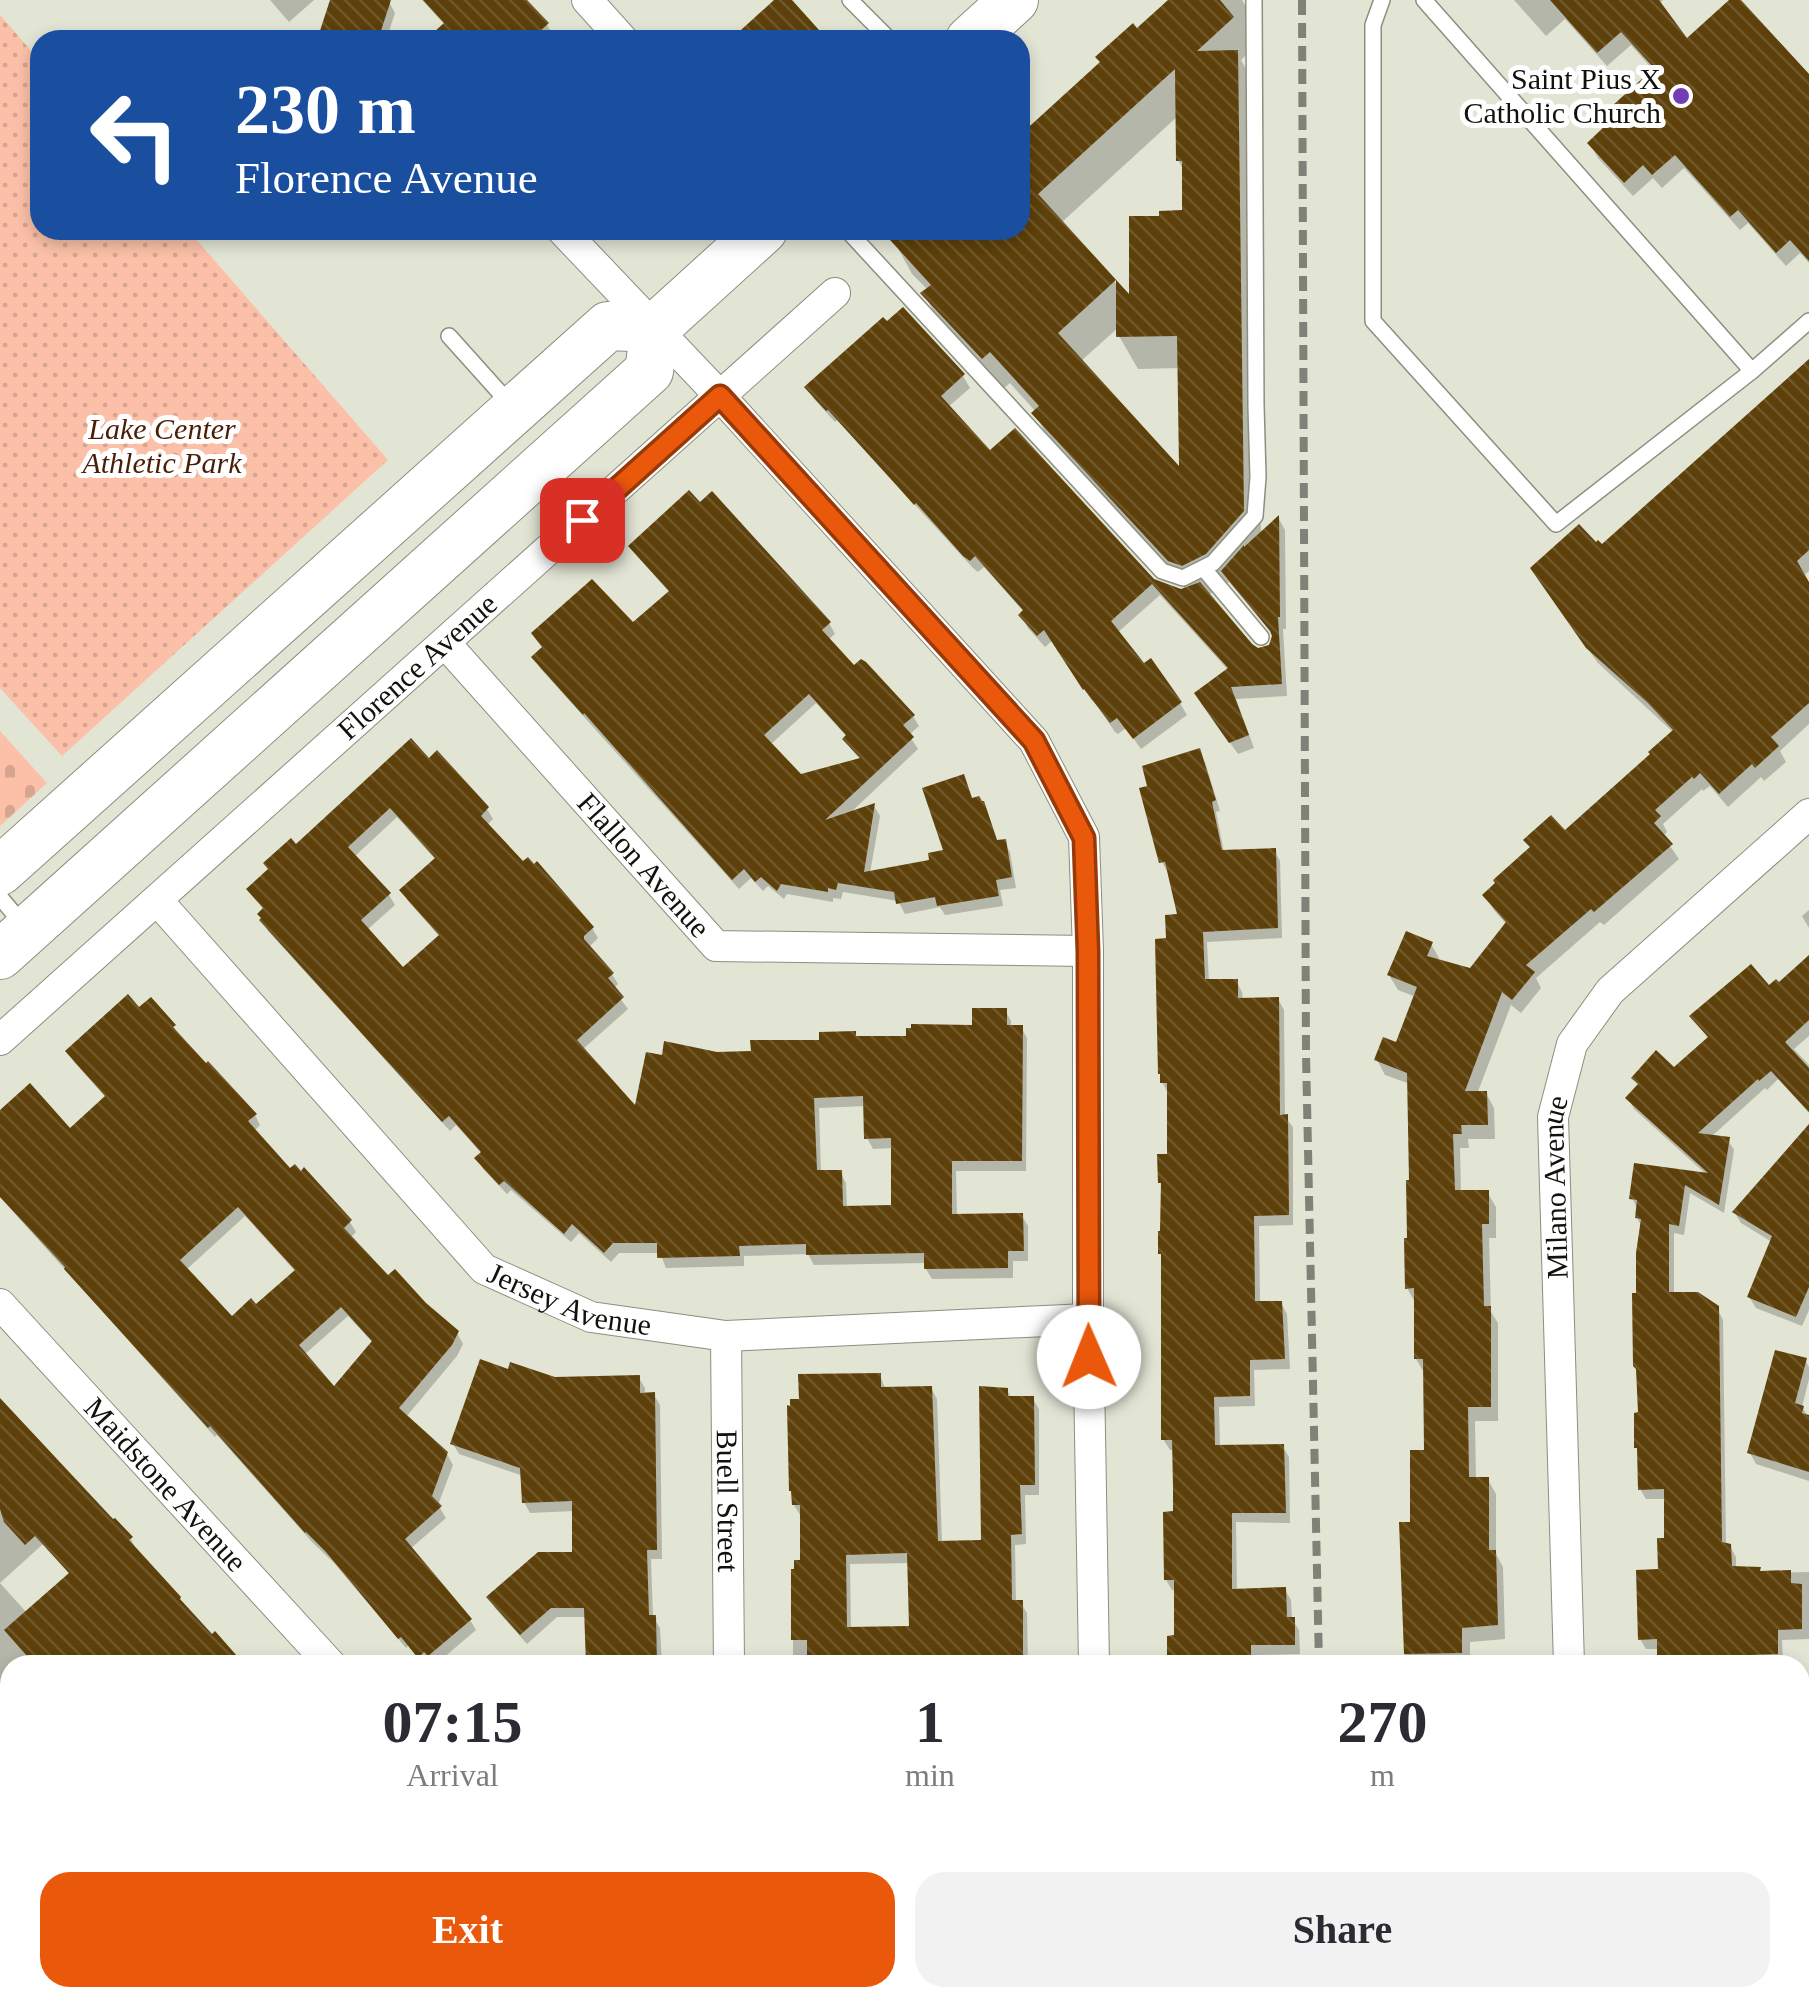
<!DOCTYPE html>
<html lang="en">
<head>
<meta charset="utf-8">
<style>
  :root { --surface:#fff; --page:#f2f2f3; --text:#2b2b33; --muted:#7c7c81; --accent:#ea580c }
  body { margin:0; font-family:Georgia,serif; background:var(--page); color:var(--text); height:100vh; display:flex; flex-direction:column; font-size:38px; white-space:nowrap }
  * { box-sizing:border-box; margin:0 }
  p { font-size:32px; color:var(--muted) }
  .icon { flex:none; width:55px; height:55px; fill:none; stroke:currentColor; stroke-width:2; stroke-linecap:round; stroke-linejoin:round }
  .map { position:relative; flex:1; overflow:hidden }
  .drawer { position:absolute; left:0px; top:1655px; width:1810px; height:352px; display:flex; flex-direction:column; background:var(--surface); border-radius:30px 30px 0 0; box-shadow:0 5px 15px #0003 }
  .drawer>* { flex:none }
  .guide { position:absolute; left:30px; top:30px; width:1000px; height:210px; border-radius:30px; box-shadow:0 5px 15px #0003; background:#1a4fa0; color:#fff; overflow:hidden }
  .pin { position:absolute; display:grid; place-items:center; width:85px; height:85px; color:#fff; margin:-42px; border-radius:20px; box-shadow:0 5px 15px #0006 }
  .me { position:absolute; width:110px; margin:-55px; rotate:359deg; stroke-linejoin:round; filter:drop-shadow(0 0 8px #0008) }
  .turn { display:flex; align-items:center; gap:35px; height:210px; padding:0 40px; font-size:45px }
  .turn .icon { width:130px; height:130px; stroke-width:2.5 }
  .turn b { display:block; font-size:70px; line-height:85px }
  .eta { display:flex; justify-content:space-evenly; align-items:center; height:170px; text-align:center }
  .eta b { font-size:60px; font-weight:600; line-height:70px }
  .button { display:flex; gap:20px; margin-top:auto; padding:20px 40px }
  .button a { flex:1; height:115px; border-radius:30px; background:var(--accent); color:#fff; font-size:40px; font-weight:600; line-height:115px; text-align:center }
  .button a+a { background:var(--page); color:var(--text) }
  .map>svg:first-child { display:block }
</style>
</head>
<body>
<div class="map">
<svg width="1809" height="2006" viewBox="0 0 1809 2006">
  <defs>
    <pattern id="cemetery-stones" width="16" height="16" patternUnits="userSpaceOnUse" patternTransform="scale(2.5)"><rect width="16" height="16" fill="#fbc0a7"/><path d="M2 7V4a2 2 0 0 1 4 0v3zM10 15v-3a2 2 0 0 1 4 0v3z" fill="#d6a48f"/></pattern>
    <pattern id="park-dots" width="8" height="8" patternUnits="userSpaceOnUse" patternTransform="scale(2.5)"><rect width="8" height="8" fill="#fbc0a7"/><path d="M2 2h.1M6 6h.1" fill="none" stroke="#d6a48f" stroke-width="1.8" stroke-linecap="round"/></pattern>
    <pattern id="building-back-hatch" width="6" height="6" patternUnits="userSpaceOnUse" patternTransform="scale(2.5)"><rect width="6" height="6" fill="#5d400a"/><path d="M-1 5l2 2M0 0l6 6M5-1l2 2" fill="none" stroke="#6f582c"/></pattern>
  </defs>
  <rect width="100%" height="100%" fill="#e2e4d4"/>
  <polygon fill="url(#cemetery-stones)" points="0,731 47,783 0,826"/>
  <polygon fill="url(#park-dots)" points="0,15 40,61 40,230 188,230 388,460 62,756 0,688"/>
  <g fill="#0003" fill-rule="evenodd">
    <polygon points="270,0 314,0 289,22"/>
    <polygon points="333,0 382,0 389,2 395,13 386,40 320,40"/>
    <polygon points="422,0 524,0 547,25 553,35 547,40 429,40 445,25"/>
    <path d="M1172 0H1242L1259 28 1246 41 1251 50 1241 60 1255 85 1261 535 1279 519 1285 530 1286 629H1283L1287 696 1236 699 1254 748 1238 754 1204 706 1229 671 1160 595 1117 633 1143 667 1180 703 1187 715 1141 749 1126 728 1118 734 1115 732 1093 700 1092 701 1053 640 1045 647 1028 628 1021 615 1024 612 984 567 978 572 973 568 837 420 835 422 814 399 807 387 963 376 970 388 948 407 990 454 1152 581 1181 592 1186 590 1053 446 1035 414 1036 412 1010 383 1002 390 942 326 924 294 928 290 912 274 894 241 906 230H1020V139ZM1178 116V160L1184 171V213L1132 301 1061 223ZM1119 327V336L1138 369 1180 368 1182 473 1081 361ZM1229 582 1275 636 1271 647 1258 650 1208 595 1224 586Z"/>
    <polygon points="1514,0 1663,0 1659,4 1687,41 1732,0 1738,0 1809,78 1809,263 1800,253 1786,266 1748,223 1740,230 1684,168 1662,188 1653,178 1633,196 1598,158 1590,144 1654,71 1631,45 1607,66 1565,19 1546,36"/>
    <polygon points="1809,362 1809,571 1735,639 1809,597 1809,724 1780,751 1786,762 1764,781 1761,777 1728,807 1710,786 1703,791 1702,789 1663,824 1667,832 1663,836 1679,859 1604,925 1600,922 1536,978 1541,988 1521,1013 1511,1005 1477,1094 1486,1093 1494,1108 1495,1139 1468,1139 1469,1148 1460,1148 1461,1192 1487,1192 1496,1207 1496,1238 1489,1238 1491,1312 1498,1323 1498,1421 1475,1421 1476,1480 1488,1480 1496,1494 1496,1554 1503,1567 1505,1639 1470,1642 1470,1665 1405,1665 1405,1613 1412,1524 1426,1452 1425,1374 1416,1359 1416,1304 1407,1288 1412,1182 1410,1084 1385,1075 1377,1060 1397,1045 1416,997 1398,990 1389,975 1431,944 1439,958 1438,961 1471,971 1507,925 1494,910 1485,895 1531,849 1526,840 1565,834 1674,733 1598,663 1541,583 1602,548"/>
    <path d="M632 547 829 623 835 634 828 640 854 669 913 716 919 726 909 735 918 749 847 816 874 806 880 816 870 873 932 862 946 852 968 788 973 801 982 804 988 814 998 843 1004 842 1010 852 1016 888 1000 890 1003 906 945 915 940 907 905 914 898 901 843 892 841 899 833 898V902L787 894 784 899 768 886 763 891 751 878 739 889 540 668 534 658 544 649 534 634 632 626 670 593 638 557ZM816 703 847 737 845 739 851 749 861 760 800 777 770 745Z"/>
    <polygon points="1199,751 1205,762 1220,811 1216,812 1224,852 1274,850 1280,861 1282,938 1207,942 1209,982 1236,981 1242,992 1243,1000 1278,999 1284,1010 1285,1117 1293,1127 1293,1225 1259,1226 1260,1304 1281,1303 1287,1314 1290,1369 1254,1370 1255,1406 1219,1407 1220,1447 1283,1447 1289,1457 1290,1523 1236,1522 1237,1591 1285,1590 1291,1600 1292,1619 1299,1630 1300,1654 1256,1655 1256,1665 1166,1665 1166,1662 1170,1662 1177,1638 1177,1590 1172,1590 1166,1580 1176,1514 1175,1450 1170,1450 1163,1439 1163,1258 1160,1253 1164,1189 1160,1182 1170,1156 1168,1093 1162,1082 1168,941 1180,917 1168,873 1162,862"/>
    <path d="M428 761 487 809 493 819 486 826 592 928 598 938 588 948 612 974 618 984 613 989 628 1009 582 1050 637 1111 664 1058 753 1053 821 1042 855 1033 858 1039H908L974 1027 1005 1010 1011 1021V1027H1021L1027 1038 1026 1171H956L957 1217 1022 1216 1028 1226V1261H1013V1278L932 1279 926 1269V1263L814 1265 808 1254 744 1256V1266L666 1268 660 1253H619L611 1262 579 1233 571 1242 511 1190 507 1194 483 1169 477 1158 482 1154 456 1125 450 1131 268 931 262 920 265 911 249 889 296 848ZM397 817 436 860 402 891 408 901 440 937 402 971 367 930 395 905 389 895 354 857ZM866 1106 867 1138 873 1149 894 1148 893 1208H847L846 1183 840 1172 821 1173 819 1108Z"/>
    <polygon points="1809,910 1809,928 1802,916"/>
    <polygon points="1809,959 1809,1036 1794,1049 1809,1065 1809,1113 1778,1079 1767,1090 1765,1088 1711,1137 1728,1140 1734,1150 1724,1213 1690,1193 1684,1235 1674,1233 1674,1295 1717,1308 1723,1320 1726,1545 1730,1546 1736,1557 1736,1569 1759,1569 1762,1573 1809,1572 1809,1639 1782,1640 1783,1664 1660,1665 1660,1649 1646,1649 1640,1639 1660,1571 1667,1540 1667,1499 1646,1499 1640,1489 1640,1453 1636,1447 1640,1415 1639,1295 1642,1227 1637,1218 1638,1210 1632,1198 1708,1176 1634,1109 1628,1098 1639,1086 1634,1078 1674,1071 1709,1039 1692,1017 1779,986"/>
    <path d="M150 1000 174 1027 180 1037 255 1115 260 1125 254 1131 290 1171 350 1222 356 1232 350 1238 387 1279 424 1305 457 1333 463 1344 457 1356 406 1417 447 1454 453 1465 438 1505 446 1518 410 1549 470 1620 476 1630 435 1665H424L408 1646 406 1648 334 1563 312 1542 217 1435 215 1437 0 1197V1114L70 1131 107 1098 74 1062 68 1051 138 1011ZM245 1216 296 1272 256 1307 232 1319 186 1270ZM348 1316 373 1343 334 1390 304 1355Z"/>
    <polygon points="1809,1128 1809,1310 1802,1326 1756,1308 1749,1297 1772,1242 1741,1223 1735,1213"/>
    <polygon points="1805,1360 1809,1367 1809,1379 1802,1407 1809,1418 1809,1481 1756,1464 1750,1453"/>
    <polygon points="509,1372 555,1380 639,1378 645,1388 645,1395 654,1395 660,1405 662,1559 651,1559 653,1617 660,1628 662,1665 587,1665 587,1617 557,1617 527,1644 495,1608 489,1597 574,1554 574,1511 530,1513 524,1502 523,1476 459,1454 453,1444"/>
    <path d="M880 1376 886 1390 931 1388 937 1399 942 1543 983 1542 1007 1390 1012 1399H1033L1039 1409V1495H1025L1026 1544 1015 1545 1016 1603H1021L1027 1613 1028 1665H793V1571L803 1562 800 1515 794 1505ZM910 1563 912 1628 851 1629 850 1564Z"/>
    <path d="M0 1399 131 1539 136 1549 212 1638 242 1665H10V1770L0 1760ZM43 1544 70 1575 27 1613 0 1583Z"/>
    <polygon points="532,1656 537,1665 504,1665 503,1662"/>
    <polygon points="1800,1801 1809,1801 1809,2006 1629,2006 1629,1998 1800,1998"/>
    <polygon points="0,1966 10,1978 10,1998 27,1998 31,2002 35,1999 41,2006 0,2006"/>
    <polygon points="334,1998 444,1998 436,2006 325,2006"/>
    <polygon points="497,1998 652,1998 651,2006 635,2003 634,2006 507,2006"/>
    <polygon points="789,1998 860,1998 859,2006 788,2006"/>
    <rect x="916" y="1998" width="105" height="8"/>
    <polygon points="1171,1998 1290,1998 1294,2006 1173,2006"/>
    <polygon points="1410,1998 1506,1998 1506,2006 1412,2006"/>
  </g>
  <g fill="url(#building-back-hatch)" fill-rule="evenodd">
    <polygon points="330,0 391,0 378,40 317,40"/>
    <polygon points="423,0 527,0 549,23 530,40 425,40 444,23"/>
    <polygon points="774,0 792,0 828,40 730,40"/>
    <path d="M1168 0H1220L1234 17 1197 51 1238 50 1244 511 1206 554 1182 566 1168 561 1031 413 1039 406 990 352 982 359 920 293 931 285 881 230H1020V135L1100 62 1095 57 1133 23 1137 28ZM1175 69 1176 161H1182V210L1159 211V216H1129V294L1038 194ZM1116 280V337L1177 336 1179 466 1058 333Z"/>
    <polygon points="1550,0 1659,0 1687,38 1729,0 1741,0 1809,74 1809,261 1790,240 1776,253 1738,210 1730,217 1675,155 1652,175 1643,165 1624,183 1587,143 1607,124 1601,116 1654,68 1621,32 1597,53"/>
    <polygon points="903,307 965,374 941,396 990,450 1015,428 1154,579 1181,589 1200,582 1252,644 1258,648 1269,645 1272,636 1270,631 1221,571 1244,545 1244,547 1279,515 1280,617 1278,617 1282,684 1231,687 1249,735 1229,743 1194,693 1228,668 1152,584 1111,621 1144,663 1151,658 1182,702 1133,739 1117,718 1110,723 1084,689 1083,690 1044,630 1037,636 1018,615 1023,610 975,556 970,561 963,556 916,503 914,505 898,487 828,410 826,411 804,387 883,317 887,321"/>
    <polygon points="1809,359 1809,550 1797,561 1809,582 1809,703 1771,737 1779,746 1755,768 1752,764 1719,794 1700,773 1694,779 1692,777 1655,810 1661,816 1654,823 1673,844 1594,912 1591,909 1526,965 1535,972 1512,1000 1502,992 1465,1091 1487,1091 1488,1125 1461,1125 1462,1134 1453,1134 1455,1190 1489,1190 1489,1224 1482,1224 1484,1306 1491,1306 1491,1407 1468,1407 1469,1477 1489,1477 1489,1550 1496,1550 1498,1625 1462,1628 1462,1653 1404,1654 1399,1522 1410,1522 1410,1450 1424,1450 1423,1359 1414,1359 1414,1288 1405,1289 1404,1238 1407,1238 1406,1180 1409,1180 1407,1073 1374,1060 1383,1037 1396,1042 1417,987 1387,975 1406,931 1433,942 1427,956 1470,968 1506,922 1482,895 1495,883 1493,880 1530,847 1523,840 1551,815 1565,830 1650,754 1648,752 1673,730 1648,703 1586,648 1530,568 1579,524 1596,542 1598,540 1602,544"/>
    <path d="M689 490 700 502 712 491 831 622 822 630 854 665 861 659 866 662 915 715 903 725 914 737 825 820 875 803 864 872 929 860 928 853 943 850 922 788 964 774 972 798 979 796 982 801H984L997 840 1006 839 1012 877 996 880 999 896 937 906 935 897 896 904 894 892 838 883 836 890 828 888V892L781 884 777 891 761 877 755 882 744 869 732 880 584 713 583 715 531 657 542 647 531 633 592 579 633 622 669 591 628 546ZM809 694 846 735 842 739 860 758 801 774 764 735Z"/>
    <path d="M411 738 429 758 437 750 489 807 481 816 523 861 528 857 534 864 537 861 594 927 584 936V939L614 973 608 978 624 997 577 1040 635 1105 646 1052 662 1055 664 1041 717 1052 751 1051 750 1040H819V1032L856 1031V1036H906V1028H911V1024L972 1025V1008H1007V1025H1023L1022 1161H952V1214L1023 1213 1024 1251H1008V1268L924 1269V1253L806 1255V1244L739 1246 740 1256 657 1258V1243H613L604 1253 572 1224 564 1234 504 1181 499 1185 474 1158 481 1152 449 1116 442 1122 259 920 261 918 257 914 263 908 246 889 268 869 263 863 291 838 296 844ZM390 808 435 858 399 890 439 935 403 967 361 920 391 893 348 847ZM863 1096 864 1139 891 1138V1205L843 1206 842 1170H817L814 1098Z"/>
    <polygon points="1200,748 1216,800 1212,802 1222,850 1276,848 1278,928 1203,932 1205,979 1238,979 1238,998 1279,997 1280,1115 1288,1114 1289,1215 1254,1216 1255,1301 1282,1301 1285,1359 1250,1360 1250,1396 1214,1397 1215,1445 1284,1444 1286,1513 1232,1513 1232,1589 1286,1587 1287,1617 1295,1617 1295,1645 1251,1645 1251,1665 1167,1665 1167,1636 1174,1635 1174,1580 1164,1580 1163,1512 1173,1511 1173,1486 1172,1440 1161,1440 1161,1254 1158,1254 1158,1231 1160,1231 1161,1183 1158,1183 1157,1154 1167,1154 1167,1083 1160,1083 1160,1074 1158,1074 1155,939 1166,938 1165,915 1177,914 1165,862 1159,863 1139,788 1147,786 1142,766"/>
    <polygon points="1809,955 1809,1020 1785,1042 1809,1068 1809,1112 1771,1071 1759,1081 1758,1079 1698,1133 1730,1137 1719,1205 1685,1185 1679,1226 1669,1224 1669,1292 1698,1292 1719,1306 1722,1542 1731,1544 1732,1566 1761,1567 1760,1571 1791,1570 1791,1583 1802,1584 1802,1629 1778,1630 1778,1654 1721,1656 1721,1665 1657,1665 1657,1639 1638,1640 1636,1570 1658,1569 1657,1538 1664,1538 1664,1489 1638,1490 1637,1448 1634,1448 1634,1413 1638,1412 1636,1369 1633,1366 1632,1293 1636,1293 1636,1253 1641,1219 1635,1218 1637,1200 1629,1199 1634,1163 1708,1173 1625,1098 1638,1084 1631,1078 1656,1050 1674,1067 1708,1037 1689,1016 1751,964 1769,985 1776,979 1779,982"/>
    <path d="M128 994 139 1007 151 997 176 1025 173 1027 206 1063 208 1061 257 1114 248 1121 290 1168 295 1164 301 1171 304 1167 352 1220 344 1228 388 1275 395 1269 426 1303 459 1331 452 1345 399 1408 448 1452 432 1496 442 1506 405 1539 472 1619 428 1656 424 1652 418 1658 401 1637 398 1639 326 1552 306 1532 305 1533 210 1426 208 1428 64 1269 65 1267 0 1197V1110L30 1083 70 1128 105 1096 65 1051ZM238 1207 295 1270 256 1304 251 1298 232 1316 180 1260ZM341 1307 372 1341 334 1386 299 1345Z"/>
    <polygon points="1809,1124 1809,1287 1796,1317 1747,1297 1772,1236 1732,1212"/>
    <polygon points="1775,1350 1807,1358 1795,1403 1804,1406 1802,1413 1809,1415 1809,1472 1747,1453"/>
    <polygon points="480,1359 508,1369 510,1362 555,1377 640,1375 640,1393 655,1392 657,1550 647,1550 649,1615 656,1615 657,1665 586,1665 584,1608 551,1608 520,1635 486,1597 538,1552 572,1552 572,1501 522,1503 520,1468 450,1444"/>
    <path d="M881 1373V1387L932 1386 938 1541 981 1540 979 1386 1008 1388V1396H1034L1035 1485H1020L1022 1534 1011 1535 1012 1600H1023V1665H873V1657L807 1658V1640H791V1569H794V1560H800V1505H792L791 1491H789L787 1405 790 1406V1399H799L798 1374ZM907 1553 909 1626 847 1627 846 1555Z"/>
    <polygon points="0,1398 113,1519 115,1518 133,1537 129,1540 181,1597 180,1599 212,1634 215,1631 245,1665 35,1665 4,1630 69,1573 35,1536 25,1545 4,1522 0,1509"/>
  </g>
  <g fill="none" stroke-linecap="round" stroke-linejoin="round">
    <g stroke="#8d8e80" stroke-width="18">
      <g id="lane">
        <polyline points="850,0 890,40"/>
        <polyline points="1382,0 1373,25 1373,321 1556,524 1752,371 1809,321"/>
        <polyline points="1424,0 1752,371"/>
        <polyline points="847,230 1162,571 1183,578 1213,563 1255,516 1258,477 1256,406 1254,0"/>
        <polyline points="449,336 510,404"/>
        <polyline points="1204,569 1261,637"/>
        <polyline points="0,897 25,927"/>
      </g>
    </g>
    <g stroke="#8d8e80" stroke-width="32">
      <g id="street">
        <polyline points="587,0 623,40"/>
        <polyline points="562,230 720,396 1034,741 1084,837 1088,951 1088,1319 1094,1665"/>
        <path id="s1" d="M445 643 716 946 1088 951"/>
        <path id="s2" d="M157 900 484 1269 591 1317 726 1336 1088 1319"/>
        <path id="s3" d="M0 1040 835 293"/>
        <path id="s4" d="M0 1304 331 1665"/>
        <path id="s5" d="M726 1336 729 1665"/>
        <path id="s6" d="M1569 1665 1553 1117 1572 1044 1610 991 1809 814"/>
        <polyline points="1800,1728 1809,1728"/>
        <polyline points="0,1862 10,1873"/>
        <polyline points="124,1998 132,2006"/>
        <polyline points="1099,1998 1099,2006"/>
        <polyline points="235,2006 244,1998"/>
        <polyline points="722,2006 726,1998"/>
        <polyline points="1570,2006 1570,1998"/>
      </g>
    </g>
    <g stroke="#8d8e80" stroke-width="50">
      <g id="primary">
        <polyline points="970,40 1014,0"/>
        <polyline points="0,871 608,326 655,328"/>
        <polyline points="0,955 649,371 655,328 763,230"/>
      </g>
    </g>
    <use href="#lane" stroke="#fff" stroke-width="15"/>
    <use href="#street" stroke="#fff" stroke-width="30"/>
    <use href="#primary" stroke="#fff" stroke-width="48"/>
    <g stroke="#818277" stroke-width="8" stroke-dasharray="15 8" stroke-linecap="butt">
      <polyline points="1302,0 1306,1055 1319,1665"/>
      <polyline points="1330,1998 1330,2006"/>
    </g>
  </g>
  <g fill="none" stroke-linecap="round" stroke-linejoin="round">
    <g stroke="#983908" stroke-width="25">
      <polyline id="route" points="582,520 720,396 1034,741 1084,838 1088,952 1089,1357"/>
    </g>
    <use href="#route" stroke="#ea580c" stroke-width="18"/>
  </g>
  <circle fill="#753cb3" stroke="#fff" stroke-width="4" cx="1681" cy="96" r="10"/>
  <g text-anchor="middle" stroke-width="10" stroke-linejoin="round" paint-order="stroke">
    <g font-size="30" fill="#12120d" stroke="#fff" text-anchor="end">
      <text x="1661" y="89">Saint Pius X<tspan x="1661" dy="34">Catholic Church</tspan></text>
    </g>
    <g font-size="30" font-style="italic" fill="#491d06" stroke="#fff">
      <text x="162" y="439">Lake Center<tspan x="162" dy="34">Athletic Park</tspan></text>
    </g>
    <g font-size="30" fill="#12120d" stroke="#fff">
      <text dy="10" stroke="none"><textPath href="#s3" startOffset="560">Florence Avenue</textPath></text>
      <text dy="10" stroke="none"><textPath href="#s1" startOffset="298">Flallon Avenue</textPath></text>
      <text dy="10" stroke="none"><textPath href="#s6" startOffset="478">Milano Avenue</textPath></text>
      <text dy="10" stroke="none"><textPath href="#s2" startOffset="585">Jersey Avenue</textPath></text>
      <text dy="10" stroke="none"><textPath href="#s4" startOffset="245">Maidstone Avenue</textPath></text>
      <text dy="10" stroke="none"><textPath href="#s5" startOffset="165">Buell Street</textPath></text>
    </g>
  </g>
</svg>
<div class="pin" style="left:582px;top:520px;background:#d93025"><svg class="icon" aria-label="arrive" viewBox="0 0 24 24"><path d="M6 21V4h12l-3 4 3 4H6"/></svg></div>
<svg class="me" style="left:1089px;top:1357px" viewBox="-20 -20 40 40"><circle r="19" fill="#fff"/><path d="M0-13L10 11 0 6-10 11z" fill="#ea580c"/></svg>
<div class="guide">
<div class="turn"><svg class="icon" aria-label="left" viewBox="0 0 24 24"><path d="M17 20v-9H6M10 6l-5 5 5 5"/></svg><div><b>230 m</b>Florence Avenue</div></div>
</div>
<section class="drawer">
<div class="eta">
<div><b>07:15</b><p>Arrival</p></div>
<div><b>1</b><p>min</p></div>
<div><b>270</b><p>m</p></div>
</div>
<div class="button"><a>Exit</a><a>Share</a></div>
</section>
</div>
</body>
</html>
